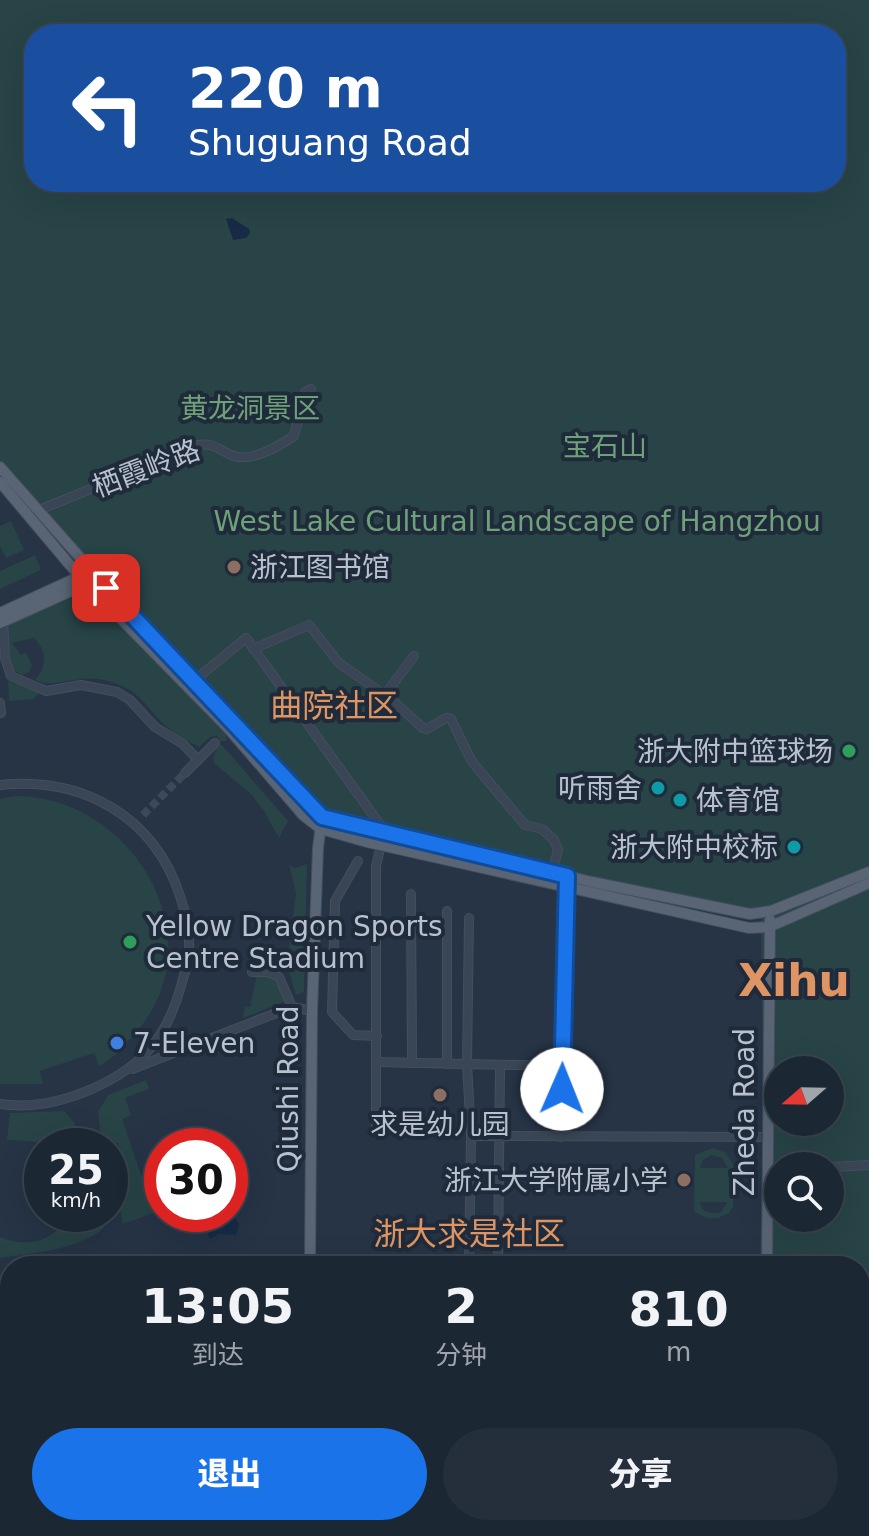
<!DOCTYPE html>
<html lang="zh">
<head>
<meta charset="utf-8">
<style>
  :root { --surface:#1c2734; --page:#252f3c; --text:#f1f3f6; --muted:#a0a5ac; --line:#3a444f; --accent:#1a73e8 }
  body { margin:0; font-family:"DejaVu Sans","Noto Sans SC",sans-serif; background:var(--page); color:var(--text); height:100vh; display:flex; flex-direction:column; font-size:30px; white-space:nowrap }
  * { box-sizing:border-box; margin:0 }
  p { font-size:26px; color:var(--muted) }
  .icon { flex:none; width:44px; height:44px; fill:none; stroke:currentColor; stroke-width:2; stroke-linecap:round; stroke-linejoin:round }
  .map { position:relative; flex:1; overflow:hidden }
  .sheet { position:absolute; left:0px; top:1256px; width:870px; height:280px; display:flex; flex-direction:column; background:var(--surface); border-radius:32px 32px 0 0; box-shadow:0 8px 32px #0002,0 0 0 2px var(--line) }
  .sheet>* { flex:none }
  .hud { position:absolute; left:24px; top:24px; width:822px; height:168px; border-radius:32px; box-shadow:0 8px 32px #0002,0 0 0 2px var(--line); background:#1a4fa0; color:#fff; overflow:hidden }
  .needle { width:52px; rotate:250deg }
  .buttons { position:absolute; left:764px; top:1056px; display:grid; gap:16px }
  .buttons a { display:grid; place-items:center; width:80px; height:80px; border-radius:50%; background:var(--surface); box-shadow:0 8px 32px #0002,0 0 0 2px var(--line); font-size:40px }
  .speed { position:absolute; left:24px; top:1128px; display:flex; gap:16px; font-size:40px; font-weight:700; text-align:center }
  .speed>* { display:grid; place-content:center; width:104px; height:104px; border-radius:50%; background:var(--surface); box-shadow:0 8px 32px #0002,0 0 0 2px var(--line); line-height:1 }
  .speed small { font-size:20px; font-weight:400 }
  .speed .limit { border:12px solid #d22; background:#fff; color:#111 }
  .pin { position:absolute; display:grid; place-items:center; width:68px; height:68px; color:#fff; margin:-34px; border-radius:16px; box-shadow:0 4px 12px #0006 }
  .me { position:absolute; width:88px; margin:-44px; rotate:1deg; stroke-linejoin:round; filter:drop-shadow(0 0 6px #0008) }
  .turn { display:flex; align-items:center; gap:28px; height:168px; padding:0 32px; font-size:36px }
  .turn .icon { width:104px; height:104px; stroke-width:2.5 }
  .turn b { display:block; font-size:56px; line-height:68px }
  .eta { display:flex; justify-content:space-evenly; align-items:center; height:136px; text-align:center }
  .eta b { font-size:48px; font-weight:800; line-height:56px }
  .cta { display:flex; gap:16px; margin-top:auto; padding:16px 32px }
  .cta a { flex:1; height:92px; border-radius:48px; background:var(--accent); color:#fff; font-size:32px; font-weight:800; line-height:92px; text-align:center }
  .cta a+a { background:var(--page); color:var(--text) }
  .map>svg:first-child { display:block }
</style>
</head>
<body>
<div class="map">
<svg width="869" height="1536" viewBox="0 0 869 1536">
  <rect width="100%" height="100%" fill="#263446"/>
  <g fill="#284447" fill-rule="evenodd">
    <path d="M0 0H869V1424H860V1266H760L763 1118 761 919 737 918C644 898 551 877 457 856 411 846 359 840 316 819L61 545 0 472ZM34 34H836V182H34ZM778 1070H830V1122H778ZM778 1166H830V1218H778Z"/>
    <polygon points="11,521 24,550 6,558 0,546 0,526"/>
    <polygon points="35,555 41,570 0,589 0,571"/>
    <path d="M78 596 91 597 224 728 227 741H220L217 736 210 737 199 747C190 742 180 737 172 731 145 710 145 691 108 681 78 672 58 690 35 680 48 665 47 651 34 638L12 643 21 655 26 653 32 666 29 672 22 675 13 670 4 626Z"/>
    <polygon points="8,681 40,692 33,699 9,701"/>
    <polygon points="219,745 222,745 288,821 279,838 264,811 252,795 214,763 213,757"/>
    <path d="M14 796C129 795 216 933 139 1029 127 1043 115 1058 99 1066L94 1053 40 1071 43 1084H0V799Z"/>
    <polygon points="307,864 304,992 296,995 287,965 296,893 289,865 295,868"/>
    <polygon points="257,974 273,978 286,1001 243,1018 245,1006 250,1007"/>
    <polygon points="146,1080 149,1089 125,1098 131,1115 122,1119 143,1181 153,1179 159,1183 162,1210 123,1224 113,1177 128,1171 118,1143 102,1146 98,1112 108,1095"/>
    <path d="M64 1111 74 1122 82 1146C55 1146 34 1140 7 1140L10 1113Z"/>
    <path d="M713 1148 725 1152 733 1164V1207L729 1213 718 1218H707L694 1212 695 1155ZM711 1155 722 1158 728 1168H700L702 1161ZM700 1202H727V1203L721 1212C712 1215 702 1213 700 1202Z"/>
    <path d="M70 1214H101L104 1228C77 1250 33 1253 0 1258V1237C29 1249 54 1241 70 1214Z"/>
    <polygon points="96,1255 104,1257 110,1266 57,1266"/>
    <rect x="155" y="1526" width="36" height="10"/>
    <polygon points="200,1526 292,1526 293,1536 200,1536"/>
    <rect x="744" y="1526" width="26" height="10"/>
  </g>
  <g fill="#172b46">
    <polygon points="232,218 249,229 250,233 246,238 233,240 226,219"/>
    <polygon points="235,1218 239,1224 236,1235 219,1234 210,1239 206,1229 209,1225"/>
  </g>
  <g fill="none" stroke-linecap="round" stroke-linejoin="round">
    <polyline stroke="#172b46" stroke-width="2" points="860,1439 869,1439"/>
    <polyline stroke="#3c495a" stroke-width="8" stroke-dasharray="8 4" stroke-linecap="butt" points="143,815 185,773"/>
    <g stroke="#444f5e" stroke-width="10">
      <g id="minor">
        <path d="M37 511 198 445C214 442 220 451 234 456 252 462 279 446 294 436L305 392 311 389"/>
        <polyline points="3,621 5,658 11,676 46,691 81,685 117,692 130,700 155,727 183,744 198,760"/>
        <polyline points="253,649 309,625 339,663 393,701 423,728 427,729 446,718 451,719 471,760 483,775 525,825 542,829 554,840 558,850 552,872"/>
        <polyline points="195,680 246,638 386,833"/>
        <polyline points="384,696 414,656"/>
        <polyline points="0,703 1,713"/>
        <polyline points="185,773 215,743"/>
        <path d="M0 785C82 776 154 816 180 896 186 914 190 932 189 950 189 962 184 974 181 986 167 1037 143 1066 94 1088 65 1101 33 1109 0 1104"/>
        <polyline points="358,861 335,901 332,1012 353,1035 377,1036"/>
        <polyline points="411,894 412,1063"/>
        <polyline points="447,911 447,1064"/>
        <polyline points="252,972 268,972 279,977 292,1007"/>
        <polyline points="376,1062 562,1066"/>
        <polyline points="132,1069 292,1007 312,1011"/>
        <polyline points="376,1131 376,866 381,845"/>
        <polyline points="471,1136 768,1137"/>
        <polyline points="561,1137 567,876"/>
        <polyline points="830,1167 869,1165"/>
        <polyline points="469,1266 471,1136 467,1064 469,918"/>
        <polyline points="498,1266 500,1065"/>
        <polyline points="860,1428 869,1428"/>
        <polyline points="311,1526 311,1536"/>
        <polyline points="737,1526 737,1536"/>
        <polyline points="778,1526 778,1536"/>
      </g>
    </g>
    <g stroke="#444f5e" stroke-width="12">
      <g id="major">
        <polyline points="0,467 137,622 195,680 322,817 592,882 750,914 771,911 869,872"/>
        <polyline points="0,482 80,577 228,728 303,815 321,829 367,842 749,928 769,927 869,883"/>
        <polyline points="0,613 85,574"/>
        <polyline points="0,623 76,589 86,582 88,576"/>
        <polyline points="310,1266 312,1011 318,848 321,824"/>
        <polyline points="767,1266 770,920"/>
        <polyline points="0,1435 10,1435"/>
        <polyline points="0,1515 2,1536"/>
      </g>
    </g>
    <use href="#minor" stroke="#3a4655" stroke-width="8"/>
    <use href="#major" stroke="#596575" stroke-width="10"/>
  </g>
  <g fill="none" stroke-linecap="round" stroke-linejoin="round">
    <g stroke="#114b97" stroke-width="20">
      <polyline id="route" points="106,588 322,817 567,876 562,1089"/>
    </g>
    <use href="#route" stroke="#1a73e8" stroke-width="14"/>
  </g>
  <g fill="#8d6e63" stroke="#1f2b3b" stroke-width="3">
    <circle cx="234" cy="567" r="8"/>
    <circle cx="440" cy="1095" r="8"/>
    <circle cx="684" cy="1180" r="8"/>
  </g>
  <g fill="#2e9e5b" stroke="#1f2b3b" stroke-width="3">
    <circle cx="849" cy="751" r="8"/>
    <circle cx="130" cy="942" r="8"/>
  </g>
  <g fill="#0f9aa8" stroke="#1f2b3b" stroke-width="3">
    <circle cx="658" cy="788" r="8"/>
    <circle cx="680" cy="800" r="8"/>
    <circle cx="794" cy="847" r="8"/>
  </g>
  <circle fill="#3f7fe0" stroke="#1f2b3b" stroke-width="3" cx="117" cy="1043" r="8"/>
  <g text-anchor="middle" stroke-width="8" stroke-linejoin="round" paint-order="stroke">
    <g font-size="28" fill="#6ea178" stroke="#1f2b3b">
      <text x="250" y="418">黄龙洞景区</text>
      <text x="605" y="456">宝石山</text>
      <text x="517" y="531">West Lake Cultural Landscape of Hangzhou</text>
    </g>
    <g font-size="28" fill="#b8c1ce" stroke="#1f2b3b">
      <text transform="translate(146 468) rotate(-21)" y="10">栖霞岭路</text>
      <text transform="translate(288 1089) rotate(-90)" y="10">Qiushi Road</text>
      <text transform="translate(744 1112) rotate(-90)" y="10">Zheda Road</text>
    </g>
    <g font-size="28" fill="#b8c1ce" stroke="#1f2b3b" text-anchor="start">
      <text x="250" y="577">浙江图书馆</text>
      <text x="833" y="761" text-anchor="end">浙大附中篮球场</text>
      <text x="642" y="798" text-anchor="end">听雨舍</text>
      <text x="696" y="810">体育馆</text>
      <text x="778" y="857" text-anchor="end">浙大附中校标</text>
      <text x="146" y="936">Yellow Dragon Sports<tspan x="146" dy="32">Centre Stadium</tspan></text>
      <text x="133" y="1053">7-Eleven</text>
      <text x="440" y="1134" text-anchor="middle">求是幼儿园</text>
      <text x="668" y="1190" text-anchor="end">浙江大学附属小学</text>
    </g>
    <g font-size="32" fill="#de9563" stroke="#1f2b3b">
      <text x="334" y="717">曲院社区</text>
      <text x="469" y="1245">浙大求是社区</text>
    </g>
    <g font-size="44" font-weight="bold" fill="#de9563" stroke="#1f2b3b">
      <text x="794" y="996">Xihu</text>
    </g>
  </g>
</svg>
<div class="buttons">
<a><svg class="needle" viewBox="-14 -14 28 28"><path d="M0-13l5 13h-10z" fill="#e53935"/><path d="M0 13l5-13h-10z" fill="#a0a5ac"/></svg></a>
<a><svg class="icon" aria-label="search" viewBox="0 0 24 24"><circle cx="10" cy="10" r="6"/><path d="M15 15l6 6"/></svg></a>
</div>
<div class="speed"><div>25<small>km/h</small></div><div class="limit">30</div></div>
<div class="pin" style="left:106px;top:588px;background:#d93025"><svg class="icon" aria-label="arrive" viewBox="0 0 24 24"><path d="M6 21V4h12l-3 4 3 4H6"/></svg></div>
<svg class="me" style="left:562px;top:1089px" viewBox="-20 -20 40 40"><circle r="19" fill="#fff"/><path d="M0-13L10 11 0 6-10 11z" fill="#1a73e8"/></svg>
<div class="hud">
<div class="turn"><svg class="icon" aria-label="left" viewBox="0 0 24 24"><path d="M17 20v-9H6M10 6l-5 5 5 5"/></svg><div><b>220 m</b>Shuguang Road</div></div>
</div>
<section class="sheet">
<div class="eta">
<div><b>13:05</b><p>到达</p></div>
<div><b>2</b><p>分钟</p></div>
<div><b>810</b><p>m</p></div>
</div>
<div class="cta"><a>退出</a><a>分享</a></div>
</section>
</div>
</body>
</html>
